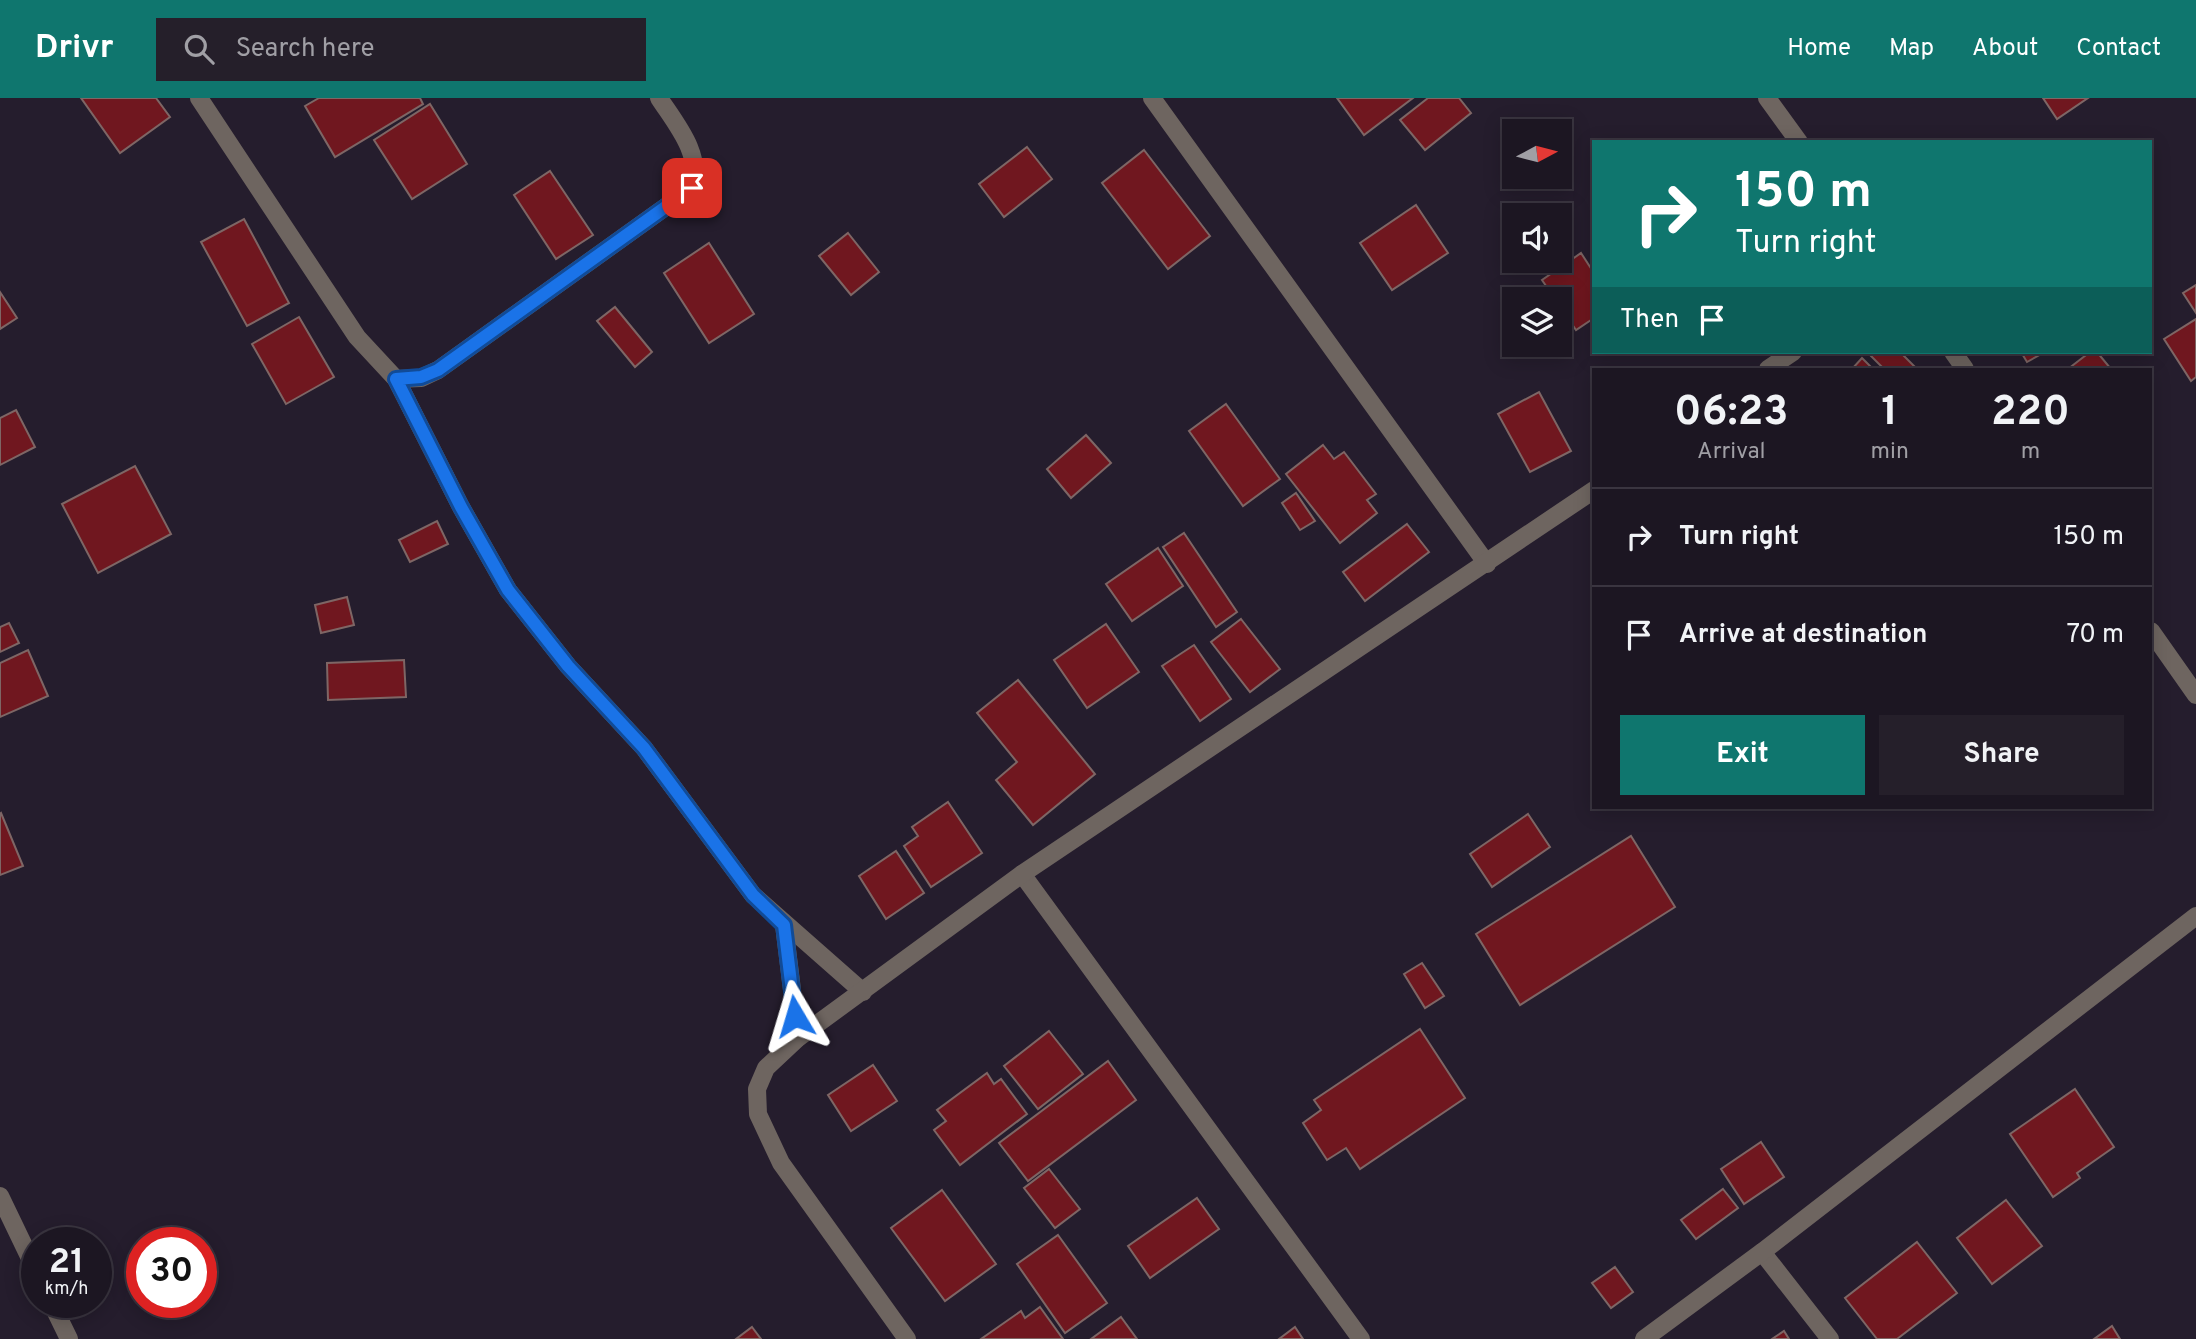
<!DOCTYPE html>
<html lang="en">
<head>
<meta charset="utf-8">
<style>
  :root { --surface:#1c1622; --page:#251f2a; --text:#f1f3f6; --muted:#a09fa5; --line:#3a3540; --accent:#0f766e }
  body { margin:0; font-family:Overpass,sans-serif; background:var(--page); color:var(--text); height:100vh; display:flex; flex-direction:column; font-size:26px; white-space:nowrap }
  * { box-sizing:border-box; margin:0 }
  p { font-size:23px; color:var(--muted) }
  .icon { flex:none; width:38px; height:38px; fill:none; stroke:currentColor; stroke-width:2; stroke-linecap:round; stroke-linejoin:round }
  .map { position:relative; flex:1; overflow:hidden }
  .panel { position:absolute; left:1592px; top:270px; width:560px; height:441px; display:flex; flex-direction:column; background:var(--surface); border-radius:0px; box-shadow:0 4px 18px #0003,0 0 0 2px var(--line) }
  .panel>* { flex:none }
  .top-card { position:absolute; left:1592px; top:42px; width:560px; height:214px; border-radius:0px; box-shadow:0 4px 18px #0003,0 0 0 2px var(--line); background:#0f766e; color:#fff; overflow:hidden }
  .needle { width:46px; rotate:83deg }
  .tools { position:absolute; left:1502px; top:21px; display:grid; gap:14px }
  .tools a { display:grid; place-items:center; width:70px; height:70px; border-radius:0px; background:var(--surface); box-shadow:0 4px 18px #0003,0 0 0 2px var(--line); font-size:35px }
  .speed { position:absolute; left:21px; top:1129px; display:flex; gap:14px; font-size:35px; font-weight:700; text-align:center }
  .speed>* { display:grid; place-content:center; width:91px; height:91px; border-radius:50%; background:var(--surface); box-shadow:0 4px 18px #0003,0 0 0 2px var(--line); line-height:1 }
  .speed small { font-size:18px; font-weight:400 }
  .speed .limit { border:10px solid #d22; background:#fff; color:#111 }
  .pin { position:absolute; display:grid; place-items:center; width:60px; height:60px; color:#fff; margin:-30px; border-radius:14px; box-shadow:0 4px 10px #0006 }
  .me { position:absolute; width:77px; margin:-38px; rotate:353deg; stroke-linejoin:round; filter:drop-shadow(0 0 5px #0008) }
  .turn { display:flex; align-items:center; gap:24px; height:147px; padding:0 28px; font-size:32px }
  .turn .icon { width:91px; height:91px; stroke-width:2.5 }
  .turn b { display:block; font-size:49px; line-height:60px }
  .then { display:flex; align-items:center; height:66px; padding:0 28px; background:#0003; gap:14px; font-size:26px }
  .eta { display:flex; justify-content:space-evenly; align-items:center; height:119px; text-align:center }
  .eta b { font-size:42px; font-weight:700; line-height:49px }
  .action { display:flex; gap:14px; margin-top:auto; padding:14px 28px }
  .action a { flex:1; height:80px; border-radius:0px; background:var(--accent); color:#fff; font-size:28px; font-weight:700; line-height:80px; text-align:center }
  .action a+a { background:var(--page); color:var(--text) }
  ul { padding:0; list-style:none }
  li { display:flex; align-items:center; gap:21px; height:98px; padding:0 28px; border-top:2px solid var(--line) }
  li div { flex:1 }
  li b { display:block; font-size:26px }
  li em { font-style:normal }
  header { display:flex; align-items:center; gap:42px; box-sizing:border-box; height:98px; padding:0 35px; background:var(--accent); color:#fff }
  header strong { font-size:33px }
  nav { display:flex; gap:38px; margin-inline-start:auto; font-size:24px }
  .search { width:490px; height:63px; background:var(--page); display:flex; align-items:center; gap:18px; box-sizing:border-box; padding:0 24px; border-radius:0px; color:var(--muted); font-size:26px }
  .map>svg:first-child { display:block }
</style>
</head>
<body>
<header>
<strong>Drivr</strong>
<div class="search"><svg class="icon" aria-label="search" viewBox="0 0 24 24"><circle cx="10" cy="10" r="6"/><path d="M15 15l6 6"/></svg>Search here</div>
<nav><a>Home</a><a>Map</a><a>About</a><a>Contact</a></nav>
</header>
<div class="map">
<svg width="2196" height="1241" viewBox="0 0 2196 1241">
  <rect width="100%" height="100%" fill="#251d2d"/>
  <g fill="#70171f" stroke="#7e6665" stroke-width="2">
    <polygon points="81,0 156,0 170,19 120,55"/>
    <polygon points="319,0 420,0 423,6 335,59 305,8"/>
    <polygon points="1337,0 1413,0 1364,37"/>
    <polygon points="1428,0 1459,0 1471,15 1425,52 1400,22"/>
    <polygon points="2043,0 2088,0 2057,21"/>
    <polygon points="430,6 467,66 412,101 374,42"/>
    <polygon points="1027,49 1052,81 1004,119 979,86"/>
    <polygon points="1144,52 1210,138 1168,171 1102,85"/>
    <polygon points="550,73 593,137 556,161 514,97"/>
    <polygon points="1416,107 1448,155 1392,192 1360,145"/>
    <polygon points="244,121 289,205 247,228 201,144"/>
    <polygon points="848,135 879,174 851,197 819,158"/>
    <polygon points="709,145 754,216 709,245 664,175"/>
    <polygon points="1581,155 1594,175 1594,220 1576,232 1559,207 1559,201 1555,201 1542,182"/>
    <polygon points="2196,187 2196,215 2183,195"/>
    <polygon points="0,194 17,220 0,231"/>
    <polygon points="615,209 652,254 635,269 597,223"/>
    <polygon points="299,219 334,279 286,306 252,246"/>
    <polygon points="2196,221 2196,279 2191,283 2164,241"/>
    <polygon points="1867,254 1900,254 1917,271 1884,271"/>
    <polygon points="2021,254 2045,254 2027,264"/>
    <polygon points="2090,254 2097,254 2111,271 2068,271"/>
    <polygon points="1862,260 1873,271 1852,271"/>
    <polygon points="1539,294 1571,353 1530,374 1498,316"/>
    <polygon points="1226,306 1280,381 1243,408 1189,333"/>
    <polygon points="16,312 35,349 0,367 0,320"/>
    <polygon points="1086,337 1111,365 1071,400 1047,371"/>
    <polygon points="1323,347 1334,361 1344,354 1376,396 1367,402 1377,415 1340,445 1286,376"/>
    <polygon points="135,368 171,436 98,475 62,406"/>
    <polygon points="1296,395 1315,423 1300,432 1282,405"/>
    <polygon points="437,423 448,446 410,464 399,442"/>
    <polygon points="1407,426 1429,454 1365,503 1343,474"/>
    <polygon points="1184,435 1237,514 1216,529 1163,449"/>
    <polygon points="1158,450 1183,488 1132,523 1106,486"/>
    <polygon points="347,499 354,527 321,535 315,507"/>
    <polygon points="1241,521 1280,571 1250,594 1211,544"/>
    <polygon points="9,525 19,545 0,554 0,529"/>
    <polygon points="1106,526 1139,574 1087,610 1054,562"/>
    <polygon points="1194,547 1231,601 1200,623 1162,568"/>
    <polygon points="28,552 48,598 0,619 0,565"/>
    <polygon points="404,562 406,599 328,602 327,565"/>
    <polygon points="1018,582 1095,676 1033,727 996,682 1017,664 977,615"/>
    <polygon points="948,704 982,755 931,789 904,748 918,738 912,729"/>
    <polygon points="1,715 23,768 0,777 0,716"/>
    <polygon points="1528,716 1550,749 1492,789 1470,756"/>
    <polygon points="1631,738 1675,809 1520,907 1476,836"/>
    <polygon points="896,753 924,795 886,821 859,778"/>
    <polygon points="1422,865 1444,898 1425,910 1404,876"/>
    <polygon points="1420,931 1465,1000 1360,1071 1346,1050 1327,1062 1303,1025 1321,1012 1314,1002"/>
    <polygon points="1049,933 1083,976 1038,1011 1004,968"/>
    <polygon points="1108,963 1136,1002 1028,1083 999,1045"/>
    <polygon points="873,967 897,1003 851,1033 828,997"/>
    <polygon points="987,975 994,986 1001,981 1027,1016 960,1067 934,1032 946,1023 937,1012"/>
    <polygon points="2075,991 2114,1049 2077,1075 2080,1080 2053,1099 2010,1036"/>
    <polygon points="1761,1044 1784,1079 1744,1106 1721,1071"/>
    <polygon points="1049,1071 1080,1111 1055,1130 1024,1090"/>
    <polygon points="1723,1091 1738,1110 1696,1141 1681,1122"/>
    <polygon points="942,1092 996,1166 945,1203 891,1130"/>
    <polygon points="1197,1100 1219,1131 1150,1180 1128,1148"/>
    <polygon points="2006,1102 2042,1148 1992,1186 1957,1140"/>
    <polygon points="1058,1137 1107,1205 1065,1235 1017,1166"/>
    <polygon points="1917,1144 1957,1195 1897,1241 1877,1241 1845,1200"/>
    <polygon points="1615,1169 1633,1194 1611,1210 1592,1185"/>
    <polygon points="1040,1209 1063,1241 981,1241 1021,1213 1025,1220"/>
    <polygon points="1121,1219 1137,1241 1091,1241"/>
    <polygon points="2112,1228 2120,1241 2094,1241"/>
    <polygon points="752,1229 761,1241 736,1241"/>
    <polygon points="1295,1229 1303,1241 1279,1241"/>
    <polygon points="1784,1233 1789,1241 1772,1241"/>
  </g>
  <g fill="none" stroke-linecap="round" stroke-linejoin="round">
    <g stroke="#6e6560" stroke-width="18">
      <polyline points="199,0 357,239 396,281 461,409 508,492 568,568 644,650 753,797 863,894"/>
      <polyline points="1152,0 1487,466"/>
      <polyline points="1767,0 1799,44"/>
      <polyline points="1953,254 1965,271"/>
      <polyline points="1768,271 1793,254"/>
      <path d="M396 281 421 280 438 272 692 90C703 57 676 26 659 0"/>
      <polyline points="2151,533 2196,597"/>
      <polyline points="1022,776 1361,1241"/>
      <polyline points="784,827 798,940"/>
      <polyline points="0,1098 37,1175"/>
      <polyline points="1762,1154 1830,1241"/>
      <polyline points="51,1204 69,1241"/>
      <polyline points="907,1241 781,1065 758,1016 757,991 766,970 798,940 1022,776 1594,392"/>
      <polyline points="1644,1241 1762,1154 2196,818"/>
    </g>
  </g>
  <g fill="none" stroke-linecap="round" stroke-linejoin="round">
    <g stroke="#114b97" stroke-width="18">
      <polyline id="route" points="692,90 438,272 421,279 396,281 461,409 508,492 568,568 644,650 753,797 784,827 795,918"/>
    </g>
    <use href="#route" stroke="#1a73e8" stroke-width="12"/>
  </g>
</svg>
<div class="tools">
<a><svg class="needle" viewBox="-14 -14 28 28"><path d="M0-13l5 13h-10z" fill="#e53935"/><path d="M0 13l5-13h-10z" fill="#a09fa5"/></svg></a>
<a><svg class="icon" aria-label="sound" viewBox="0 0 24 24"><path d="M4 9h4l5-4v14l-5-4H4zM17 9q2 3 0 6"/></svg></a>
<a><svg class="icon" aria-label="layers" viewBox="0 0 24 24"><path d="M12 4l9 5-9 5-9-5zM3 14l9 5 9-5"/></svg></a>
</div>
<div class="speed"><div>21<small>km/h</small></div><div class="limit">30</div></div>
<div class="pin" style="left:692px;top:90px;background:#d93025"><svg class="icon" aria-label="arrive" viewBox="0 0 24 24"><path d="M6 21V4h12l-3 4 3 4H6"/></svg></div>
<svg class="me" style="left:795px;top:918px" viewBox="-20 -20 40 40"><path d="M0-17L14 15 0 8-14 15z" fill="#1a73e8" stroke="#fff" stroke-width="4"/></svg>
<div class="top-card">
<div class="turn"><svg class="icon" aria-label="right" viewBox="0 0 24 24"><path d="M7 20v-9h11M14 6l5 5-5 5"/></svg><div><b>150 m</b>Turn right</div></div>
<div class="then">Then<svg class="icon" aria-label="arrive" viewBox="0 0 24 24"><path d="M6 21V4h12l-3 4 3 4H6"/></svg></div>
</div>
<section class="panel">
<div class="eta">
<div><b>06:23</b><p>Arrival</p></div>
<div><b>1</b><p>min</p></div>
<div><b>220</b><p>m</p></div>
</div>
<ul>
<li><svg class="icon" aria-label="right" viewBox="0 0 24 24"><path d="M7 20v-9h11M14 6l5 5-5 5"/></svg><div><b>Turn right</b></div><em>150 m</em></li>
<li><svg class="icon" aria-label="arrive" viewBox="0 0 24 24"><path d="M6 21V4h12l-3 4 3 4H6"/></svg><div><b>Arrive at destination</b></div><em>70 m</em></li>
</ul>
<div class="action"><a>Exit</a><a>Share</a></div>
</section>
</div>
</body>
</html>
